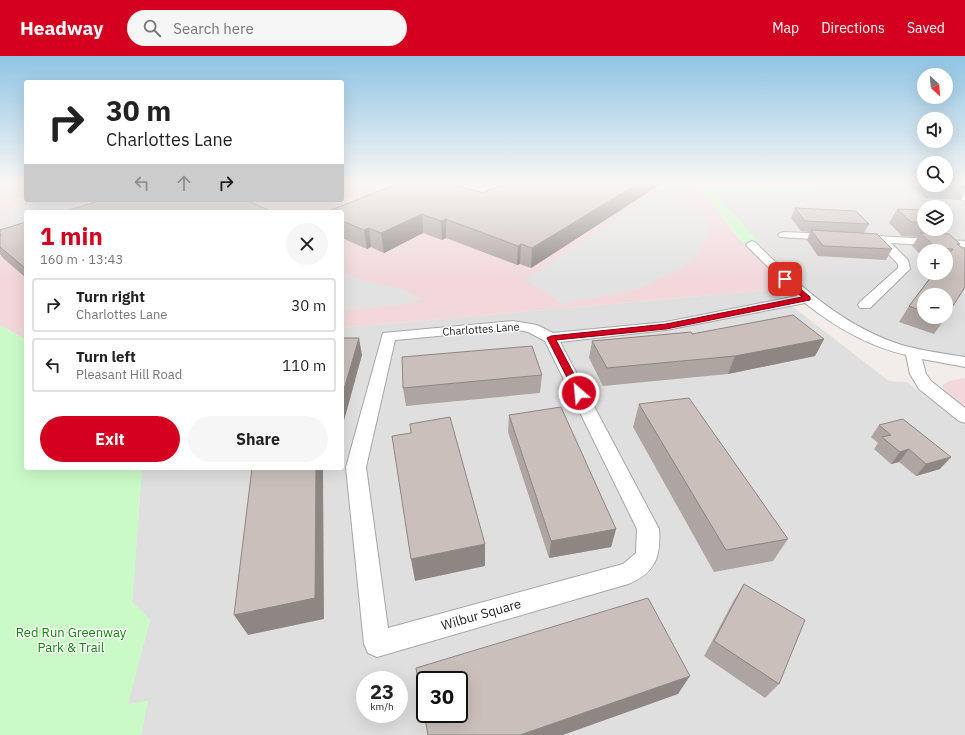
<!DOCTYPE html>
<html lang="en">
<head>
<meta charset="utf-8">
<style>
  :root { --surface:#fff; --page:#f6f6f6; --text:#222; --muted:#767676; --line:#e0e0e0; --accent:#d3001f }
  body { margin:0; font-family:"IBM Plex Sans",sans-serif; background:var(--page); color:var(--text); height:100vh; display:flex; flex-direction:column; font-size:15px; white-space:nowrap }
  * { box-sizing:border-box; margin:0 }
  p { font-size:13px; color:var(--muted) }
  .icon { flex:none; width:22px; height:22px; fill:none; stroke:currentColor; stroke-width:2; stroke-linecap:round; stroke-linejoin:round }
  .map { position:relative; flex:1; overflow:hidden }
  .details { position:absolute; left:24px; top:154px; width:320px; height:260px; display:flex; flex-direction:column; background:var(--surface); border-radius:4px; box-shadow:0 4px 16px #0002 }
  .details>* { flex:none }
  .banner { position:absolute; left:24px; top:24px; width:320px; height:122px; border-radius:4px; box-shadow:0 4px 16px #0002; background:#fff; color:var(--text); overflow:hidden }
  .needle { width:26px; rotate:154deg }
  .controls { position:absolute; left:917px; top:12px; display:grid; gap:8px }
  .controls a { display:grid; place-items:center; width:36px; height:36px; border-radius:50%; background:var(--surface); box-shadow:0 4px 16px #0002; font-size:20px }
  .speed { position:absolute; left:356px; top:615px; display:flex; gap:8px; font-size:20px; font-weight:700; text-align:center }
  .speed>* { display:grid; place-content:center; width:52px; height:52px; border-radius:50%; background:var(--surface); box-shadow:0 4px 16px #0002; line-height:1 }
  .speed small { font-size:10px; font-weight:400 }
  .speed .limit { border:2px solid #111; border-radius:6px; background:#fff; color:#111 }
  .pin { position:absolute; display:grid; place-items:center; width:34px; height:34px; color:#fff; margin:-17px; border-radius:8px; box-shadow:0 2px 6px #0006 }
  .me { position:absolute; width:44px; margin:-22px; rotate:333deg; stroke-linejoin:round; filter:drop-shadow(0 0 3px #0008) }
  .turn { display:flex; align-items:center; gap:14px; height:84px; padding:0 16px; font-size:18px }
  .turn .icon { width:52px; height:52px; stroke-width:2.5 }
  .turn b { display:block; font-size:28px; line-height:34px }
  .lanes { display:flex; align-items:center; height:38px; padding:0 16px; background:#0003; justify-content:center; gap:20px; direction:ltr }
  .lanes .off { opacity:.35 }
  .round { display:grid; place-items:center; flex:none; width:42px; height:42px; border-radius:21px; background:var(--page) }
  .headline { display:flex; align-items:center; justify-content:space-between; height:68px; padding:0 16px }
  h1 { font-size:24px; font-weight:800; line-height:30px; color:var(--accent) }
  .button { display:flex; gap:8px; margin-top:auto; padding:8px 16px }
  .button a { flex:1; height:46px; border-radius:24px; background:var(--accent); color:#fff; font-size:16px; font-weight:800; line-height:46px; text-align:center }
  .button a+a { background:var(--page); color:var(--text) }
  ul { padding:0; list-style:none }
  li { display:flex; align-items:center; gap:12px; height:54px; margin:0 8px 6px; padding:0 8px; border:2px solid var(--line); border-radius:4px }
  li div { flex:1 }
  li b { display:block; font-size:15px }
  li em { font-style:normal }
  header { display:flex; align-items:center; gap:24px; box-sizing:border-box; height:56px; padding:0 20px; background:var(--accent); color:#fff }
  header strong { font-size:19px }
  nav { display:flex; gap:22px; margin-inline-start:auto; font-size:14px }
  .search { width:280px; height:36px; background:var(--page); display:flex; align-items:center; gap:10px; box-sizing:border-box; padding:0 14px; border-radius:22px; color:var(--muted); font-size:15px }
  .map>svg:first-child { display:block }
</style>
</head>
<body>
<header>
<strong>Headway</strong>
<div class="search"><svg class="icon" aria-label="search" viewBox="0 0 24 24"><circle cx="10" cy="10" r="6"/><path d="M15 15l6 6"/></svg>Search here</div>
<nav><a>Map</a><a>Directions</a><a>Saved</a></nav>
</header>
<div class="map">
<svg width="965" height="679" viewBox="0 0 965 679">
  <rect width="100%" height="100%" fill="#f2ede8"/>
  <g fill="#e0dfdf" fill-rule="evenodd">
    <path d="M824 128H965V301L936 298 890 286 838 260 782 212 714 137H810L826 130ZM924 151H946V173H924ZM924 195H946V217H924ZM924 239H946V261H924Z"/>
    <path d="M771 234 889 325 907 326 965 369V679H141L147 645 127 649 150 564 132 547 142 412H342V272ZM365 624H399V658H365ZM425 624H459V658H425Z"/>
  </g>
  <g fill="#f2d8db">
    <polygon points="0,128 26,128 26,144 342,144 342,128 696,128 736,179 769,214 771,234 342,272 342,156 26,156 26,284 0,269"/>
    <polygon points="965,322 965,354 943,335 943,329 949,325"/>
  </g>
  <g fill="#cafbc7">
    <polygon points="696,128 824,128 826,130 810,137 715,137 762,190 747,191"/>
    <polygon points="0,269 26,284 26,412 142,412 132,546 150,564 128,648 148,645 141,679 0,679"/>
  </g>
  <g fill="#e2e2e2">
    <polygon points="659,135 686,137 694,148 703,149 709,162 710,172 707,181 698,198 690,206 677,215 643,231 624,236 560,248 556,243 548,237 524,224"/>
    <polygon points="41,144 51,149 61,146 77,156 26,156 26,182 24,183 4,167 9,165 0,159 9,156 6,154"/>
    <polygon points="342,216 374,228 400,232 422,243 405,248 342,255"/>
  </g>
  <g fill="none" stroke-linecap="round" stroke-linejoin="round">
    <g stroke="#a6a6a6" stroke-width="2">
      <g id="minor">
        <polygon points="946,128 950,128 965,138 965,146 941,129"/>
        <polygon points="784,176 831,178 837,181 831,184 780,181 778,179 780,177"/>
        <polygon points="859,179 965,185 965,191 891,187 908,204 910,213 870,252 860,252 858,249 860,246 898,212 898,208 877,186 855,184 853,182"/>
        <path d="M752 185 756 187C799 230 845 272 905 290 925 295 945 298 965 301V311L922 303 926 318 931 325 965 352V367L959 365 919 333 910 318 906 299C868 290 835 271 805 247L666 274 560 286 659 473C661 501 655 517 628 528L377 601 368 597 364 588 346 411 383 277 513 265 537 269 553 277 666 266 797 240 746 189 748 187ZM513 273 528 276 545 285 637 473 636 497 623 508 388 572 366 411 395 284Z"/>
      </g>
    </g>
    <use href="#minor" fill="#fff" fill-rule="evenodd"/>
  </g>
  <g fill="#aea4a1">
    <polygon points="661,128 531,212 520,208 517,209 446,182 442,184 423,177 384,197 371,191 367,193 342,182 342,156 483,137"/>
    <polygon points="909,128 924,128 924,129 946,129 946,128 965,128 965,136 964,136 960,144 926,142"/>
    <polygon points="87,144 246,144 93,147"/>
    <polygon points="795,152 869,168 864,177 892,193 886,204 818,200 807,184 810,176 801,175 791,162"/>
    <polygon points="897,153 923,154 924,154 924,173 935,173 932,177 949,178 960,188 959,189 965,194 965,231 946,261 946,239 924,239 924,261 946,261 934,278 899,266 909,250 934,217 946,217 946,195 924,195 924,202 912,190 918,181 902,180 889,167"/>
    <polygon points="26,166 26,222 3,202 0,198 0,174"/>
    <polygon points="692,278 824,283 815,300 728,318 603,330 589,302 592,285"/>
    <polygon points="542,319 540,337 406,350 403,332"/>
    <polygon points="639,348 788,483 773,505 714,516 633,371"/>
    <polygon points="509,359 616,473 611,491 549,502 508,376"/>
    <polygon points="879,369 940,413 916,420 899,406 891,408 874,393 878,387 871,381"/>
    <polygon points="744,528 779,628 765,642 704,600 734,544"/>
  </g>
  <g fill="#8d8683">
    <polygon points="637,128 661,128 531,212 532,192"/>
    <polygon points="422,158 423,177 384,197 381,177"/>
    <polygon points="446,163 446,182 442,184 441,165"/>
    <polygon points="369,172 371,191 367,193 364,174"/>
    <polygon points="521,188 520,208 517,209 518,190"/>
    <polygon points="359,282 362,299 342,372 342,340"/>
    <polygon points="824,283 815,300 728,318 735,300"/>
    <polygon points="909,393 899,406 891,408 900,396"/>
    <polygon points="951,401 940,413 916,420 926,408"/>
    <polygon points="316,412 322,412 323,415 324,563 248,579 234,559"/>
    <polygon points="616,473 611,491 549,502 551,485"/>
    <polygon points="485,488 485,510 415,525 411,503"/>
    <polygon points="690,620 678,638 563,679 520,679"/>
  </g>
  <g fill="#cabfbb" stroke="#8d8683" fill-rule="evenodd">
    <polygon points="397,128 452,128 483,137 504,128 637,128 532,192 521,188 518,190 446,163 441,165 422,158 381,177 369,172 364,174 342,165 342,156 326,156"/>
    <polygon points="946,128 962,128 965,129 965,131 933,129 946,129"/>
    <polygon points="103,144 246,144 273,156 62,156"/>
    <polygon points="795,152 856,155 869,168 805,165"/>
    <polygon points="897,153 923,154 924,154 924,166 911,166"/>
    <polygon points="26,166 26,213 0,191 0,179 1,179 0,178 0,174"/>
    <polygon points="811,174 877,178 892,193 823,190"/>
    <polygon points="920,177 949,178 960,188 957,188 965,194 965,231 946,261 946,239 924,239 924,256 909,250 934,217 946,217 946,202 953,193 937,192"/>
    <polygon points="793,259 824,283 735,300 607,312 592,285 691,276 692,278"/>
    <polygon points="342,282 359,282 342,340"/>
    <polygon points="532,290 542,319 403,332 402,301"/>
    <polygon points="689,342 788,483 726,494 639,348"/>
    <polygon points="561,351 616,473 551,485 509,359"/>
    <polygon points="450,361 485,488 411,503 392,380 411,377 410,368"/>
    <polygon points="903,363 951,401 926,408 909,393 900,396 882,381 891,379 879,369"/>
    <polygon points="252,412 316,412 315,542 234,559"/>
    <polygon points="744,528 805,564 779,628 714,585"/>
    <path d="M648 542 690 620 520 679H428L416 612ZM425 624H459V658H425Z"/>
  </g>
  <linearGradient id="sky" x2="0" y2="1"><stop stop-color="#8fc4e4"/><stop offset="0.57" stop-color="#f9f7f5"/><stop offset="1" stop-color="#f9f7f5" stop-opacity="0"/></linearGradient>
  <rect width="965" height="223" fill="url(#sky)"/>
  <polygon fill="#d3001f" stroke="#890014" points="783,222 788,222 810,241 810,244 666,273 556,284 584,337 579,340 575,337 547,282 551,280 666,268 802,241 783,225"/>
  <g text-anchor="middle" stroke-width="3" stroke-linejoin="round" paint-order="stroke">
    <g font-size="11" fill="#222" stroke="#fff">
      <text transform="translate(481 273) rotate(-4)" y="4">Charlottes Lane</text>
    </g>
    <g font-size="13" fill="#222" stroke="#fff">
      <text transform="translate(481 558) rotate(-16)" y="5">Wilbur Square</text>
    </g>
    <g font-size="13" fill="#12850b" stroke="#fff">
      <text x="71" y="581">Red Run Greenway<tspan x="71" dy="15">Park &amp; Trail</tspan></text>
    </g>
  </g>
</svg>
<div class="controls">
<a><svg class="needle" viewBox="-14 -14 28 28"><path d="M0-13l5 13h-10z" fill="#e53935"/><path d="M0 13l5-13h-10z" fill="#767676"/></svg></a>
<a><svg class="icon" aria-label="sound" viewBox="0 0 24 24"><path d="M4 9h4l5-4v14l-5-4H4zM17 9q2 3 0 6"/></svg></a>
<a><svg class="icon" aria-label="search" viewBox="0 0 24 24"><circle cx="10" cy="10" r="6"/><path d="M15 15l6 6"/></svg></a>
<a><svg class="icon" aria-label="layers" viewBox="0 0 24 24"><path d="M12 4l9 5-9 5-9-5zM3 14l9 5 9-5"/></svg></a>
<a>+</a>
<a>−</a>
</div>
<div class="speed"><div>23<small>km/h</small></div><div class="limit">30</div></div>
<div class="pin" style="left:785px;top:223px;background:#d93025"><svg class="icon" aria-label="arrive" viewBox="0 0 24 24"><path d="M6 21V4h12l-3 4 3 4H6"/></svg></div>
<svg class="me" style="left:579px;top:337px" viewBox="-20 -20 40 40"><circle r="17" fill="#d3001f" stroke="#fff" stroke-width="3"/><path d="M0-11L8 9 0 5-8 9z" fill="#fff"/></svg>
<div class="banner">
<div class="turn"><svg class="icon" aria-label="right" viewBox="0 0 24 24"><path d="M7 20v-9h11M14 6l5 5-5 5"/></svg><div><b>30 m</b>Charlottes Lane</div></div>
<div class="lanes"><svg class="icon off" aria-label="left" viewBox="0 0 24 24"><path d="M17 20v-9H6M10 6l-5 5 5 5"/></svg><svg class="icon off" aria-label="ahead" viewBox="0 0 24 24"><path d="M12 20V5M6 11l6-6 6 6"/></svg><svg class="icon" aria-label="right" viewBox="0 0 24 24"><path d="M7 20v-9h11M14 6l5 5-5 5"/></svg></div>
</div>
<section class="details">
<div class="headline"><div><h1>1 min</h1><p>160 m · 13:43</p></div><a class="round"><svg class="icon" aria-label="close" viewBox="0 0 24 24"><path d="M6 6l12 12M18 6L6 18"/></svg></a></div>
<ul>
<li><svg class="icon" aria-label="right" viewBox="0 0 24 24"><path d="M7 20v-9h11M14 6l5 5-5 5"/></svg><div><b>Turn right</b><p>Charlottes Lane</p></div><em>30 m</em></li>
<li><svg class="icon" aria-label="left" viewBox="0 0 24 24"><path d="M17 20v-9H6M10 6l-5 5 5 5"/></svg><div><b>Turn left</b><p>Pleasant Hill Road</p></div><em>110 m</em></li>
</ul>
<div class="button"><a>Exit</a><a>Share</a></div>
</section>
</div>
</body>
</html>
